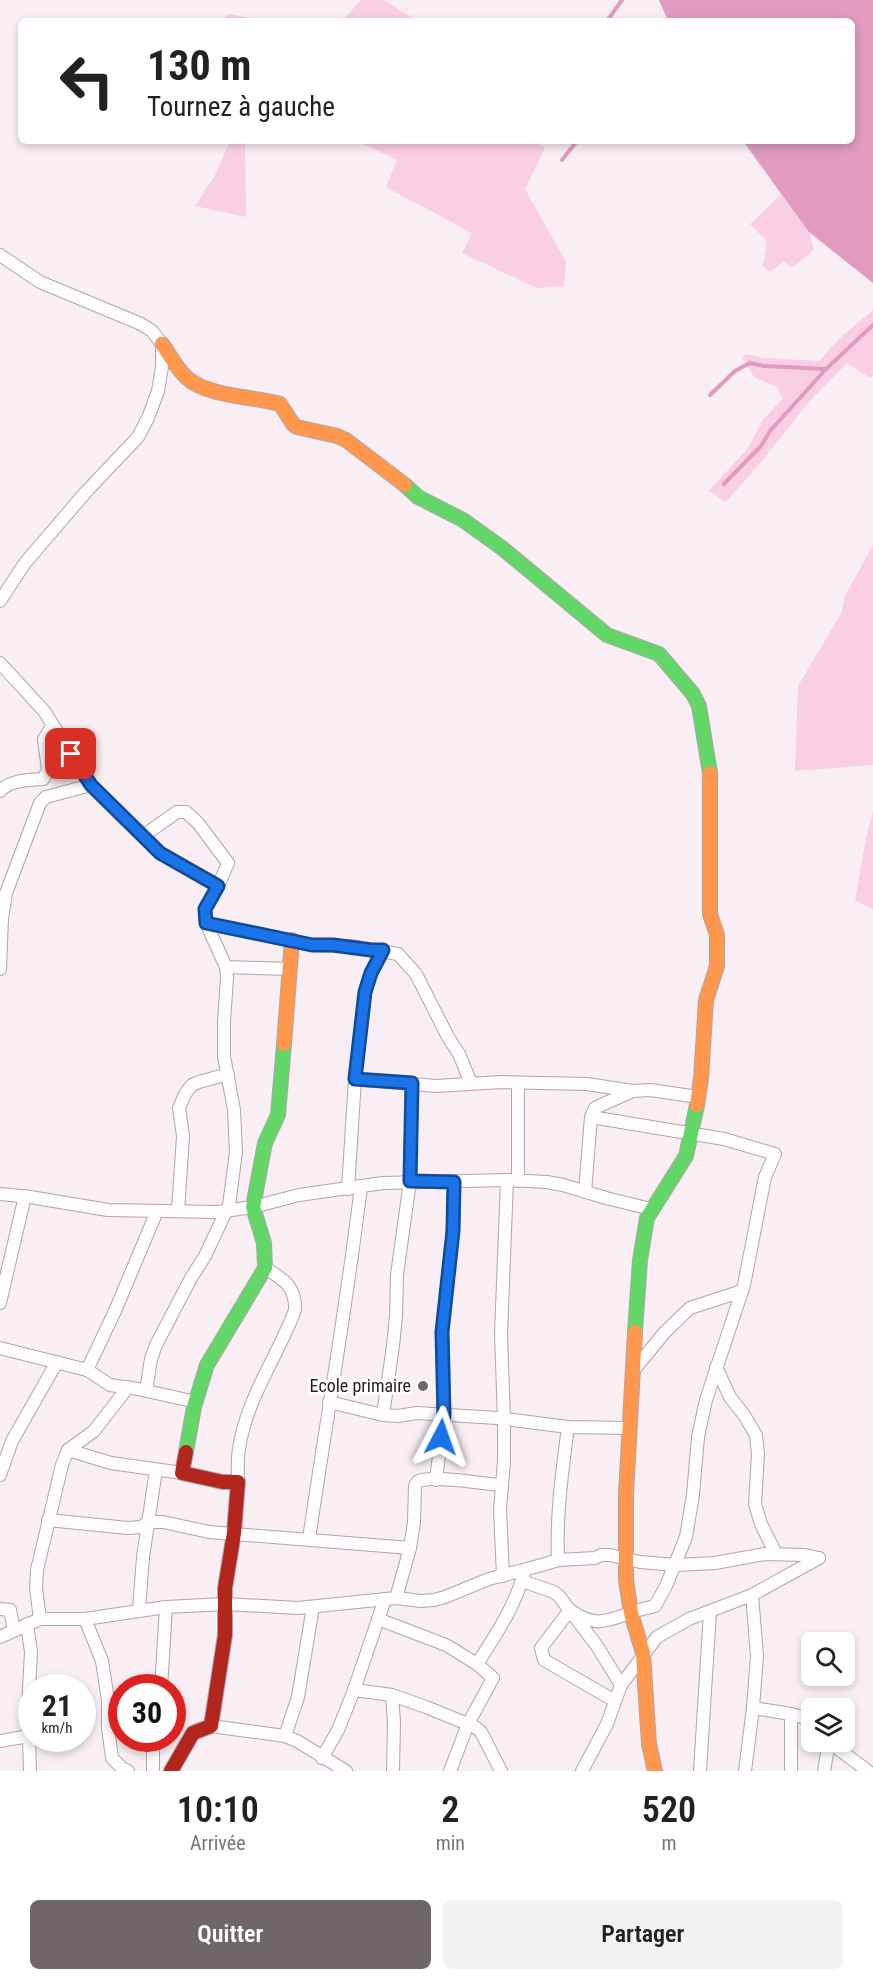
<!DOCTYPE html>
<html lang="fr">
<head>
<meta charset="utf-8">
<style>
  :root { --surface:#fff; --page:#f2f2f2; --text:#222; --muted:#767676; --accent:#6f666a }
  body { margin:0; font-family:"Roboto Condensed",sans-serif; background:var(--page); color:var(--text); height:100vh; display:flex; flex-direction:column; font-size:22px; white-space:nowrap }
  * { box-sizing:border-box; margin:0 }
  p { font-size:20px; color:var(--muted) }
  .icon { flex:none; width:33px; height:33px; fill:none; stroke:currentColor; stroke-width:2; stroke-linecap:round; stroke-linejoin:round }
  .map { position:relative; height:1771px; overflow:hidden }
  .sheet { display:flex; flex-direction:column; background:var(--surface); flex:1 }
  .sheet>* { flex:none }
  .banner { position:absolute; left:18px; top:18px; width:837px; height:126px; border-radius:9px; box-shadow:0 3px 9px #0003; background:#fff; color:var(--text); overflow:hidden }
  .controls { position:absolute; left:801px; top:1632px; display:grid; gap:12px }
  .controls a { display:grid; place-items:center; width:54px; height:54px; border-radius:9px; background:var(--surface); box-shadow:0 3px 9px #0003; font-size:30px }
  .speed { position:absolute; left:18px; top:1674px; display:flex; gap:12px; font-size:30px; font-weight:700; text-align:center }
  .speed>* { display:grid; place-content:center; width:78px; height:78px; border-radius:50%; background:var(--surface); box-shadow:0 3px 9px #0003; line-height:1 }
  .speed small { font-size:15px; font-weight:400 }
  .speed .limit { border:9px solid #d22; background:#fff; color:#111 }
  .pin { position:absolute; display:grid; place-items:center; width:51px; height:51px; color:#fff; margin:-26px; border-radius:12px; box-shadow:0 3px 9px #0006 }
  .me { position:absolute; width:66px; margin:-33px; rotate:4deg; stroke-linejoin:round; filter:drop-shadow(0 0 4px #0008) }
  .turn { display:flex; align-items:center; gap:21px; height:126px; padding:0 30px; font-size:27px }
  .turn .icon { width:78px; height:78px; stroke-width:2.5 }
  .turn b { display:block; font-size:42px; line-height:51px }
  .eta { display:flex; justify-content:space-evenly; align-items:center; height:102px; text-align:center }
  .eta b { font-size:36px; font-weight:600; line-height:42px }
  .action { display:flex; gap:12px; margin-top:auto; padding:12px 30px }
  .action a { flex:1; height:69px; border-radius:9px; background:var(--accent); color:#fff; font-size:24px; font-weight:600; line-height:69px; text-align:center }
  .action a+a { background:var(--page); color:var(--text) }
  .map>svg:first-child { display:block }
</style>
</head>
<body>
<div class="map">
<svg width="873" height="1771" viewBox="0 0 873 1771">
  <rect width="100%" height="100%" fill="#f8eef3"/>
  <g fill="#facfe3">
    <polygon points="361,0 384,0 417,21 342,21"/>
    <polygon points="229,14 263,21 221,21"/>
    <polygon points="230,141 245,141 246,217 195,206 215,175"/>
    <polygon points="358,141 533,141 545,148 525,189 566,262 564,286 537,288 462,253 472,233 386,187 397,160"/>
    <polygon points="782,194 809,232 814,250 792,268 784,261 770,272 763,266 767,241 750,224"/>
    <polygon points="873,310 873,375 870,378 847,363 807,404 766,456 726,502 709,491 748,448 763,420 783,398 777,387 754,377 742,357 747,354 763,358 819,361 840,338"/>
    <polygon points="873,545 873,765 795,771 798,686 841,614 845,596"/>
    <polygon points="873,812 873,910 855,900 866,838"/>
  </g>
  <polygon fill="#e09bbe" points="659,0 873,0 873,283 809,232 743,141 852,141 852,21 668,21"/>
  <g fill="none" stroke-linecap="round" stroke-linejoin="round">
    <g stroke="#e09bbe" stroke-width="4">
      <polyline points="607,21 622,0"/>
      <polyline points="562,160 577,141"/>
      <polyline points="710,395 735,371 750,363 764,366 826,369"/>
      <polyline points="724,484 761,446 770,431 826,369 873,325"/>
    </g>
    <g stroke="#aea6aa" stroke-width="14">
      <g id="street">
        <polyline points="0,255 40,282 141,324 152,331 162,344 162,367 158,391 148,418 138,437 85,493 25,563 0,601"/>
        <polyline points="0,663 44,711 91,785 160,853 218,886"/>
        <path d="M0 791C10 780 29 780 43 779L48 770 44 739 53 725"/>
        <polyline points="143,836 177,812 186,812 198,823 228,863 218,886 205,909 206,923 226,967 227,977 224,1022 224,1056 234,1110 236,1152 229,1205 205,1256 191,1278 156,1345 151,1359 146,1391"/>
        <polyline points="206,923 312,945 350,946 398,954 416,974 448,1037 459,1054 471,1083"/>
        <polyline points="226,967 290,969"/>
        <polyline points="0,969 2,919 6,893 40,803 46,797 91,785"/>
        <polyline points="355,1079 436,1086 502,1082 587,1084 633,1091"/>
        <polyline points="591,1117 595,1108 599,1106 633,1091 650,1090 698,1097"/>
        <polyline points="518,1181 518,1083"/>
        <polyline points="348,1189 355,1079 365,992 371,973 383,950"/>
        <path d="M585 1192 591 1117 724 1139 775 1154 765 1177 744 1285 706 1400 698 1437 693 1495 686 1537 666 1586 655 1606C646 1608 636 1610 627 1614 603 1623 592 1626 570 1610L541 1648 544 1660 615 1701"/>
        <polyline points="0,1194 30,1197 108,1210 217,1212 253,1207 299,1195 383,1183 507,1180 547,1182 563,1185 606,1198 651,1209"/>
        <polyline points="178,1211 183,1136 179,1108 185,1094 192,1085 199,1082 228,1074"/>
        <polyline points="0,1303 25,1196"/>
        <polyline points="0,1348 87,1370 110,1385 138,1389 196,1402"/>
        <polyline points="716,1367 730,1397 744,1415 756,1435 758,1454 755,1504 761,1524 776,1554"/>
        <polyline points="87,1370 115,1311 157,1211"/>
        <polyline points="633,1371 665,1332 690,1308 742,1291"/>
        <polyline points="329,1402 383,1415 398,1416 417,1413 497,1418 568,1427 629,1428"/>
        <polyline points="383,1415 393,1346 396,1316 397,1275 410,1181 412,1083"/>
        <polyline points="68,1450 111,1463 182,1473"/>
        <polyline points="0,1475 12,1441 57,1362"/>
        <polyline points="436,1480 444,1415 442,1332 453,1231 454,1182"/>
        <path d="M238 1482C238 1471 237 1460 239 1449 246 1399 278 1356 295 1310 296 1286 283 1279 265 1268"/>
        <polyline points="48,1520 128,1528 141,1527 149,1522 163,1522 209,1532 410,1548"/>
        <path d="M309 1539C326 1422 347 1304 361 1186"/>
        <path d="M558 1560C556 1516 562 1472 568 1427"/>
        <polyline points="503,1576 500,1509 504,1461 504,1420 501,1334 507,1180"/>
        <polyline points="522,1581 554,1592 559,1596 597,1646 621,1685"/>
        <polyline points="752,1595 757,1656 753,1708 791,1714 812,1720"/>
        <path d="M396 1598 410 1548 414 1522 415 1486C418 1481 417 1481 422 1480 441 1476 481 1484 502 1485"/>
        <polyline points="385,1599 354,1690 392,1695 394,1722 393,1771"/>
        <polyline points="0,1609 10,1610 14,1630"/>
        <polyline points="139,1610 143,1557 156,1470"/>
        <polyline points="40,1619 36,1588 37,1570 62,1465 68,1450 94,1431 128,1387"/>
        <polyline points="85,1619 102,1661 108,1700 108,1728 112,1758 122,1768 128,1771"/>
        <polyline points="378,1619 446,1645 477,1664"/>
        <polyline points="27,1624 31,1652 28,1707 30,1771"/>
        <polyline points="0,1637 40,1619 85,1619 166,1607 225,1604 298,1608 396,1598 421,1601 434,1600 445,1597 489,1579 542,1565 558,1560 595,1558 601,1555 610,1555 640,1562 676,1565 715,1563 765,1554 805,1555 819,1558"/>
        <polyline points="161,1688 166,1607"/>
        <polyline points="392,1695 426,1707 475,1727 481,1732 501,1771"/>
        <polyline points="211,1726 285,1736 297,1741 346,1771"/>
        <polyline points="285,1736 298,1697 313,1607"/>
        <polyline points="153,1738 153,1771"/>
        <polyline points="0,1741 29,1736"/>
        <polyline points="829,1742 868,1771"/>
        <polyline points="322,1758 338,1730 354,1690"/>
        <path d="M450 1771 468 1724 493 1678 477 1664C495 1636 517 1604 524 1571"/>
        <polyline points="582,1771 607,1724 621,1685 657,1637 689,1619 752,1595 819,1558"/>
        <polyline points="700,1771 710,1612"/>
        <polyline points="745,1771 753,1708"/>
        <polyline points="791,1771 791,1714"/>
        <polyline points="824,1771 829,1742"/>
      </g>
    </g>
    <g stroke="#aea6aa" stroke-width="16">
      <g id="fast">
        <polyline points="405,485 418,497 463,520 502,548 607,635 659,654 693,694 699,706 710,773"/>
        <polyline points="635,1332 640,1260 647,1218 686,1156 697,1105"/>
        <polyline points="186,1452 194,1407 207,1365 265,1268 264,1243 253,1207 265,1143 278,1115 284,1044"/>
      </g>
    </g>
    <g stroke="#aea6aa" stroke-width="16">
      <g id="slow">
        <path d="M162 344C170 355 177 369 187 378 209 397 252 396 280 404L293 424 297 427 337 436 346 440 405 485"/>
        <polyline points="284,1044 292,940"/>
        <polyline points="697,1105 701,1079 706,1000 717,966 717,935 710,914 710,773"/>
        <polyline points="635,1332 626,1494 626,1580 631,1613 643,1653 649,1744 655,1771"/>
      </g>
    </g>
    <g stroke="#aea6aa" stroke-width="16">
      <polyline id="jam" points="171,1771 193,1733 211,1726 225,1635 225,1588 234,1533 238,1482 223,1482 182,1473 186,1452"/>
    </g>
    <use href="#street" stroke="#fefcfd" stroke-width="12"/>
    <use href="#fast" stroke="#63d668" stroke-width="14"/>
    <use href="#slow" stroke="#ff974d" stroke-width="14"/>
    <use href="#jam" stroke="#b3261e" stroke-width="14"/>
  </g>
  <g fill="none" stroke-linecap="round" stroke-linejoin="round">
    <g stroke="#114b97" stroke-width="15">
      <polyline id="route" points="71,754 91,785 160,853 218,886 205,909 206,923 312,945 333,945 371,950 383,950 371,973 365,992 355,1079 412,1083 410,1181 454,1182 453,1231 442,1332 444,1415 441,1437"/>
    </g>
    <use href="#route" stroke="#1a73e8" stroke-width="10"/>
  </g>
  <circle fill="#6f666a" stroke="#fdfdfd" stroke-width="2" cx="423" cy="1386" r="6"/>
  <g text-anchor="middle" stroke-width="6" stroke-linejoin="round" paint-order="stroke">
    <g font-size="18" fill="#251d21" stroke="#fdfdfd" text-anchor="end">
      <text x="411" y="1392">Ecole primaire</text>
    </g>
  </g>
</svg>
<div class="controls">
<a><svg class="icon" aria-label="search" viewBox="0 0 24 24"><circle cx="10" cy="10" r="6"/><path d="M15 15l6 6"/></svg></a>
<a><svg class="icon" aria-label="layers" viewBox="0 0 24 24"><path d="M12 4l9 5-9 5-9-5zM3 14l9 5 9-5"/></svg></a>
</div>
<div class="speed"><div>21<small>km/h</small></div><div class="limit">30</div></div>
<div class="pin" style="left:71px;top:754px;background:#d93025"><svg class="icon" aria-label="arrive" viewBox="0 0 24 24"><path d="M6 21V4h12l-3 4 3 4H6"/></svg></div>
<svg class="me" style="left:441px;top:1437px" viewBox="-20 -20 40 40"><path d="M0-17L14 15 0 8-14 15z" fill="#1a73e8" stroke="#fff" stroke-width="4"/></svg>
<div class="banner">
<div class="turn"><svg class="icon" aria-label="left" viewBox="0 0 24 24"><path d="M17 20v-9H6M10 6l-5 5 5 5"/></svg><div><b>130 m</b>Tournez à gauche</div></div>
</div>
</div>
<section class="sheet">
<div class="eta">
<div><b>10:10</b><p>Arrivée</p></div>
<div><b>2</b><p>min</p></div>
<div><b>520</b><p>m</p></div>
</div>
<div class="action"><a>Quitter</a><a>Partager</a></div>
</section>
</body>
</html>
